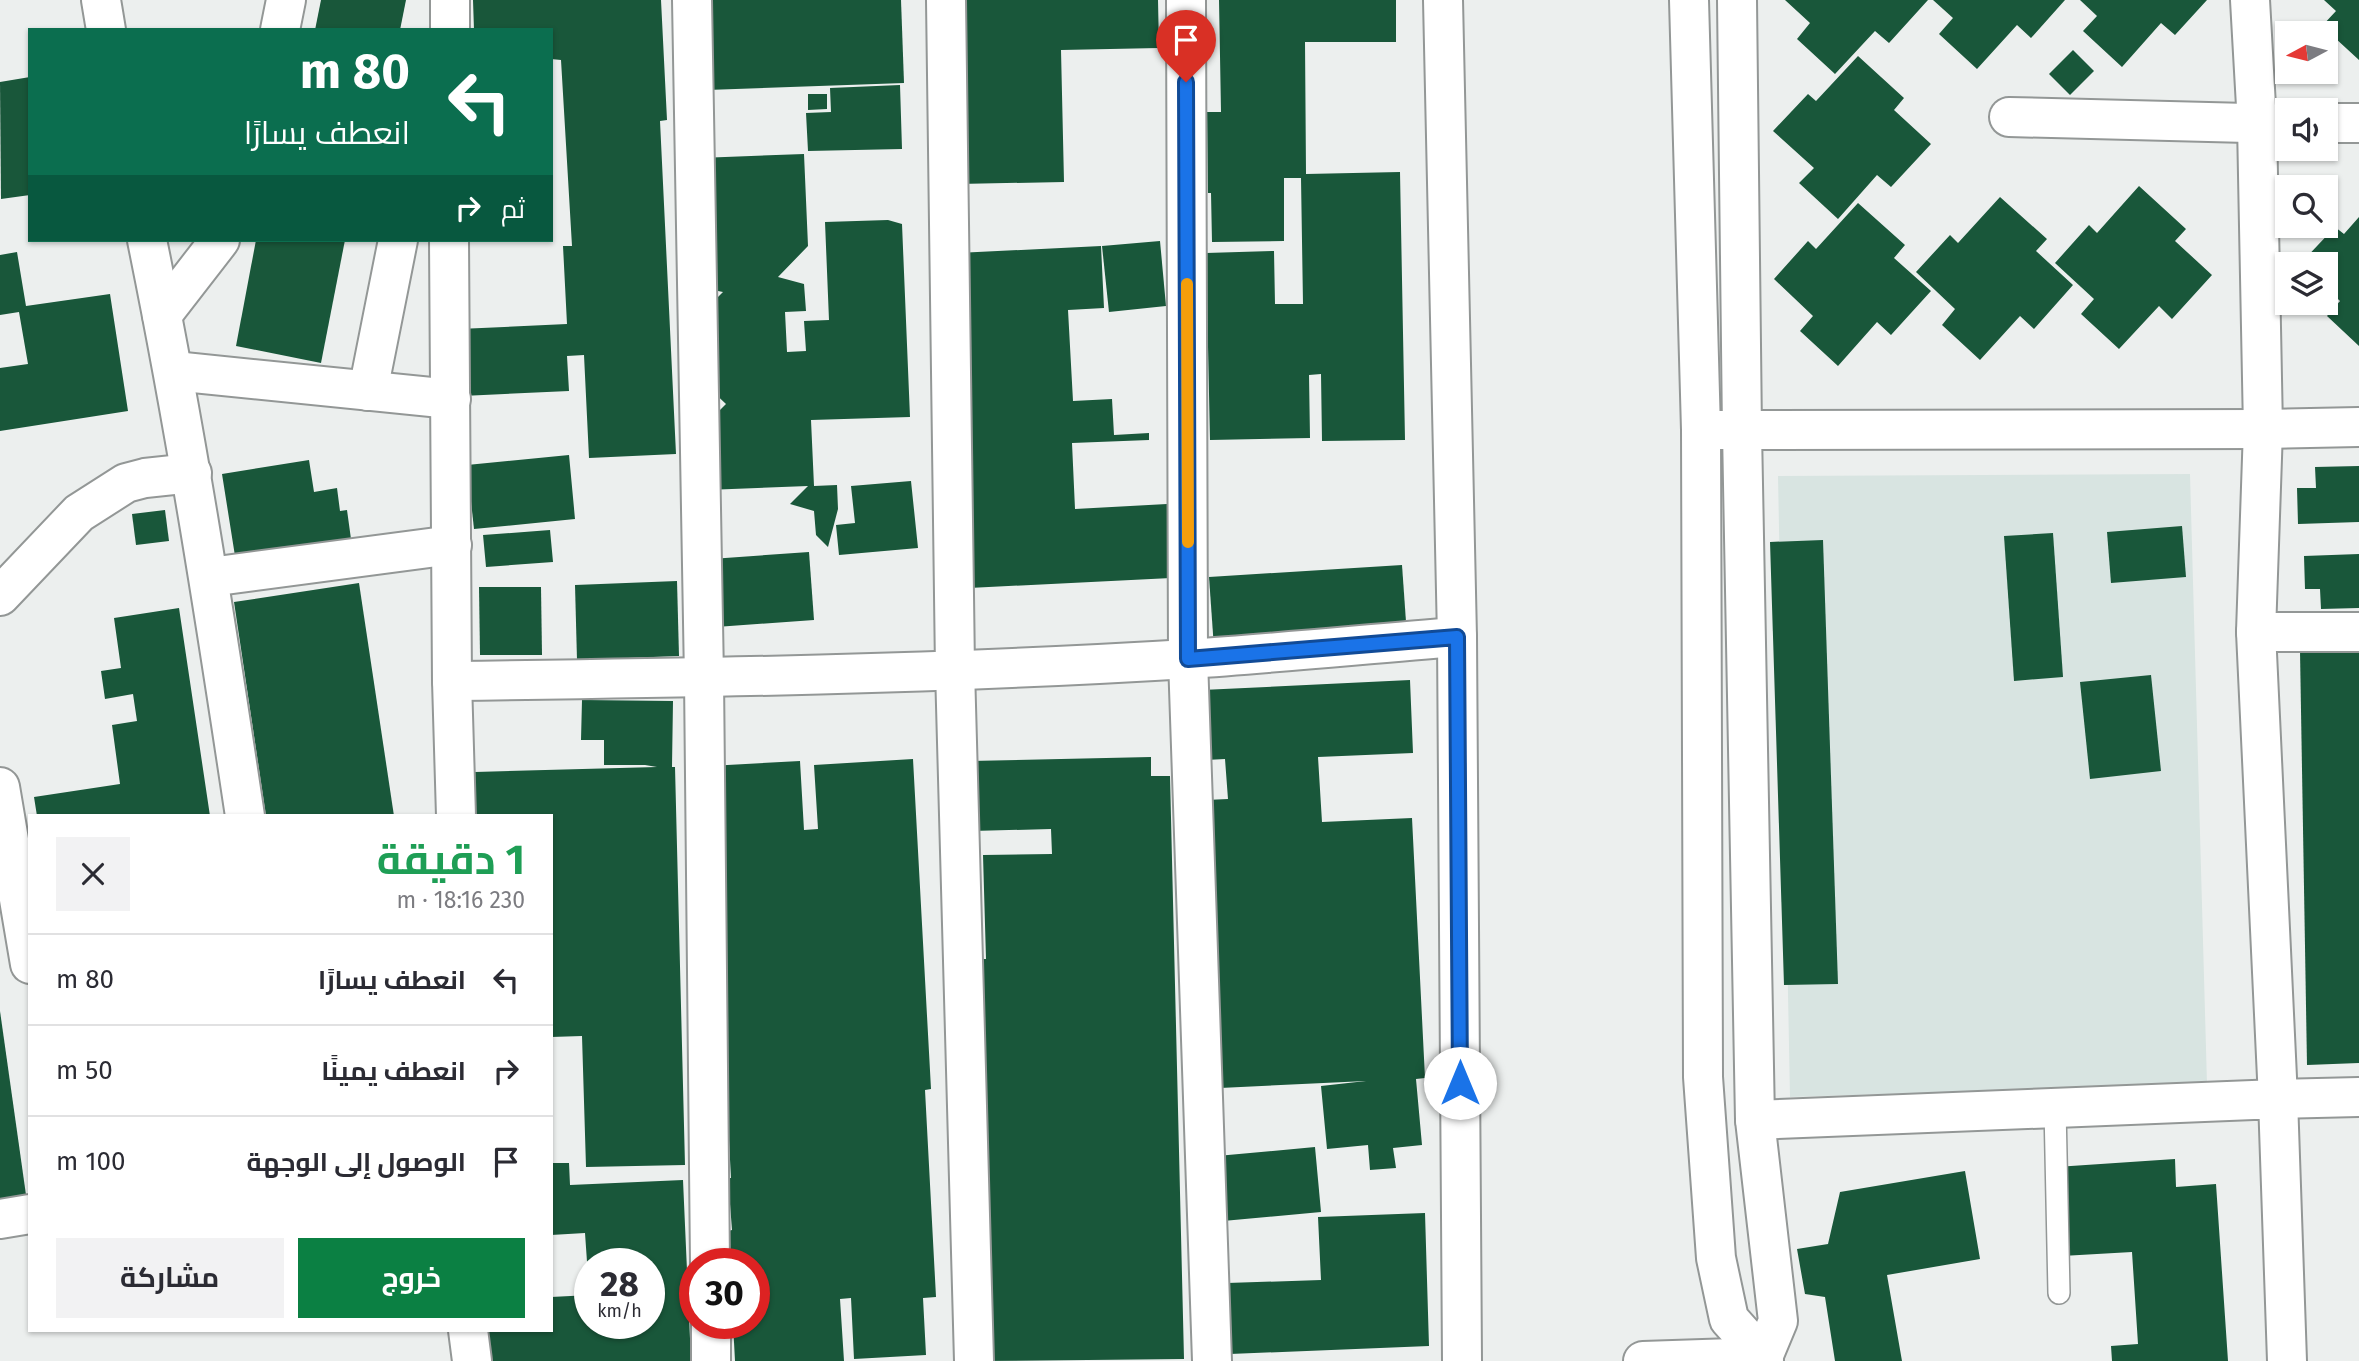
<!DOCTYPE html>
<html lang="ar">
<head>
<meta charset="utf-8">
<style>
  :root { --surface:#fff; --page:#f2f2f3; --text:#2b2b33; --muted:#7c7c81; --line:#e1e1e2; --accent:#0b8043 }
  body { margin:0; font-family:"Fira Sans",Cairo,sans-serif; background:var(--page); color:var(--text); direction:rtl; height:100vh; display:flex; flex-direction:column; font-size:26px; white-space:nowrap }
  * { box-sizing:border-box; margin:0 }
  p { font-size:23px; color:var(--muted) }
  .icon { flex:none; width:38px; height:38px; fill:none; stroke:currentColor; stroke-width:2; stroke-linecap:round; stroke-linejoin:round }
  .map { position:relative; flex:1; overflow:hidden; direction:ltr }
  .panel { position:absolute; left:28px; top:814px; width:525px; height:518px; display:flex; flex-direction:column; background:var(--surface); border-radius:0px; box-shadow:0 2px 5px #0004; direction:rtl }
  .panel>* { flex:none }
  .banner { position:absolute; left:28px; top:28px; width:525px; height:214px; border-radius:0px; box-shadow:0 2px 5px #0004; direction:rtl; background:#0b6e4f; color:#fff; overflow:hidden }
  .needle { width:46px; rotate:263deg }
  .controls { position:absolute; left:2275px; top:21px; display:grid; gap:14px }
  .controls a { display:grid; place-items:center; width:63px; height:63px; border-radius:0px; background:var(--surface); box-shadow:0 2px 5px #0004; font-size:35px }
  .speed { position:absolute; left:574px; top:1248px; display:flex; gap:14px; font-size:35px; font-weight:700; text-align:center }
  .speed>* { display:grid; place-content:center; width:91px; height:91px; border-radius:50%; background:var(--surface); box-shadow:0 2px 5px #0004; line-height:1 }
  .speed small { font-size:18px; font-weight:400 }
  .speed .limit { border:10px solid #d22; background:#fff; color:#111 }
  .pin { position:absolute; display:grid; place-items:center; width:60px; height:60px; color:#fff; margin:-72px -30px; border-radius:50% 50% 50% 0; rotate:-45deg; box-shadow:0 0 7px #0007 }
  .pin .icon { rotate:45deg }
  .me { position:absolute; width:77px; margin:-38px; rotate:0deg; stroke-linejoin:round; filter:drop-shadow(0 0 5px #0008) }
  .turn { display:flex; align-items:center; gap:24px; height:147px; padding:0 28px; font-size:32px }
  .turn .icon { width:91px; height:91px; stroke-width:2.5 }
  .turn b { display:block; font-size:49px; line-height:60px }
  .then { display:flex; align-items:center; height:66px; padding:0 28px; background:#0003; gap:14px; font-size:26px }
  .round { display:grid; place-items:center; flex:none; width:74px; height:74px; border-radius:0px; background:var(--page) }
  .headline { display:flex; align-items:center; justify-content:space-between; height:119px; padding:0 28px }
  h1 { font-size:42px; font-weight:700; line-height:52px; color:#1e9e55 }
  .action { display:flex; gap:14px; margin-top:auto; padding:14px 28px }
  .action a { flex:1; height:80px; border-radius:0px; background:var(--accent); color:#fff; font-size:28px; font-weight:700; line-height:80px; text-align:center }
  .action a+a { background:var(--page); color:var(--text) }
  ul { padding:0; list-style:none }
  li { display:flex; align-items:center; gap:21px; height:91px; padding:0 28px; border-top:2px solid var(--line) }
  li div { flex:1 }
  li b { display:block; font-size:26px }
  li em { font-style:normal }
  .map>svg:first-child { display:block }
</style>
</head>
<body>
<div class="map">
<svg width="2359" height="1361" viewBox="0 0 2359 1361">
  <rect width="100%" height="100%" fill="#ecefee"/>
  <polygon fill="#d8e4e1" points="2190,474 2207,1084 1790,1097 1778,476"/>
  <g fill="#19573a">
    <polygon points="321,0 406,0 400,30 315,30"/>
    <polygon points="473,0 661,0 667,120 660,121 676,454 589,458 584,355 567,356 569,391 462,396 459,329 567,324 563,246 572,246 561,60 551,59 551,30 474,30"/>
    <polygon points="698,0 901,0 904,83 707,90"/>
    <polygon points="954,0 1158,0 1159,48 1061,50 1064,182 958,184"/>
    <polygon points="1219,0 1396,0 1396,42 1305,42 1306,174 1400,172 1405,440 1322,441 1321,374 1309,375 1310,438 1210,440 1206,253 1274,251 1275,304 1303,304 1301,178 1284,178 1284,241 1212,242 1211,193 1208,193 1207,112 1221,112"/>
    <polygon points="1785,0 1928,0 1889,43 1875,31 1835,74 1797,39 1810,23"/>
    <polygon points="1933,0 2065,0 2031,38 2017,25 1977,69 1939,34 1953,18"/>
    <polygon points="2080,0 2207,0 2175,35 2161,23 2122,67 2083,31 2097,16"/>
    <polygon points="2324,0 2359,0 2359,60 2322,26 2336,11"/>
    <polygon points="2073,50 2094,71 2070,95 2049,74"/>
    <polygon points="1858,56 1904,98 1894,110 1931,144 1891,187 1877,175 1838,219 1799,183 1814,168 1773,131 1808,94 1816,101"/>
    <polygon points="30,77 30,195 1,199 0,82"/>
    <polygon points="900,85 902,149 808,151 806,113 831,112 830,88"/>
    <polygon points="808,94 827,94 827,109 808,110"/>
    <polygon points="804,154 808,246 778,277 804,284 806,311 785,312 787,352 806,351 804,321 829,320 825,222 888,220 902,224 910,417 811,420 814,486 837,485 838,509 828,547 816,535 814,511 790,504 808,486 706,490 704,426 726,404 709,388 706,309 723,292 703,288 699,158"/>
    <polygon points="2139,186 2186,229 2175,241 2212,275 2172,319 2159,306 2119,349 2081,314 2094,299 2055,263 2089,225 2097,233"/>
    <polygon points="2000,197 2047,239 2036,251 2073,285 2034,329 2020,316 1980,360 1942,325 1955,309 1916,272 1950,235 1958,243"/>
    <polygon points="1858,203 1905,245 1894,258 1931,291 1891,335 1877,322 1838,366 1800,331 1813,316 1774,279 1808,241 1816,249"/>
    <polygon points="2359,217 2359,346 2327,316 2340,301 2326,287 2326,264 2300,264 2335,227 2344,234"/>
    <polygon points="256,240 345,240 321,363 236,346"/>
    <polygon points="1160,241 1166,306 1109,312 1102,246"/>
    <polygon points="1101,246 1104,308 1068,310 1073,401 1112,399 1114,435 1149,433 1149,440 1072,443 1075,509 1167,504 1171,578 969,588 957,253"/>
    <polygon points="17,252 26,306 110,294 128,411 0,431 0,368 28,364 19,312 0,315 0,255"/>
    <polygon points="569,455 575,519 474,529 467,465"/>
    <polygon points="309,460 314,492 337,488 340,511 347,510 351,539 235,556 222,474"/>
    <polygon points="2359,466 2359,522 2298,524 2297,488 2316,488 2315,467"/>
    <polygon points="911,481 918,548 839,555 836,525 855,523 851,486"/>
    <polygon points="165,510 169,541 136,545 132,514"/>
    <polygon points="2182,526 2186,577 2111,583 2107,532"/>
    <polygon points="550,530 553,562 486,567 483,535"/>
    <polygon points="2053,533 2063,677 2014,681 2004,536"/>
    <polygon points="1823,540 1838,984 1784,985 1770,542"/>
    <polygon points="809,552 814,620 716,627 711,559"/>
    <polygon points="2359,554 2359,608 2321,609 2320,589 2305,589 2304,556"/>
    <polygon points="1402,565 1407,636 1214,648 1209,577"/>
    <polygon points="677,581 679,656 577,660 575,585"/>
    <polygon points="359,583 394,816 266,816 234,602"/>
    <polygon points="479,587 541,587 542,655 480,655"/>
    <polygon points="179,608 210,816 37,816 34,797 120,784 112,725 137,721 133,694 105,699 101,671 121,668 114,618"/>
    <polygon points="2359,650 2359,1063 2307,1065 2300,651"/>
    <polygon points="2151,675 2161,771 2090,779 2080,682"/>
    <polygon points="1410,680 1413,753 1318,757 1322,822 1412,818 1425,1078 1416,1079 1422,1145 1393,1148 1396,1168 1370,1170 1368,1145 1327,1149 1321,1086 1366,1081 1220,1088 1206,800 1228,799 1225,759 1206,760 1202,690"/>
    <polygon points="582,700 673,701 672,767 675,767 685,1165 586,1167 582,1036 551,1037 551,816 476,816 475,772 657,767 645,765 604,765 604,740 581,740"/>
    <polygon points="1151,757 1151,776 1170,776 1184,1359 980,1361 972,959 986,959 983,855 1052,854 1051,829 972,831 970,761"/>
    <polygon points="913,759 931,1089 925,1090 936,1297 923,1298 926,1355 854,1359 851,1298 840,1299 844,1361 735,1361 733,1323 754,1323 754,1264 730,1264 728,1231 732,1230 728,1178 731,1178 709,766 800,761 804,830 818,829 814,765"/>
    <polygon points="0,1011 27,1202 0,1206"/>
    <polygon points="1315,1147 1321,1212 1223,1221 1217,1156"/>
    <polygon points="2175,1159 2176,1187 2216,1184 2228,1361 2112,1361 2111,1346 2138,1344 2132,1252 2062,1256 2056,1167"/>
    <polygon points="551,1163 569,1163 570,1185 683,1180 691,1361 485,1361 484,1330 551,1330 551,1297 590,1295 590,1323 649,1323 649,1264 590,1264 590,1276 588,1276 585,1233 551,1235"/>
    <polygon points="1965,1171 1980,1259 1887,1275 1902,1361 1835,1361 1825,1297 1805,1294 1797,1249 1828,1244 1840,1192"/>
    <polygon points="1425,1213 1429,1346 1230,1354 1227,1283 1321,1280 1318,1217"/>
  </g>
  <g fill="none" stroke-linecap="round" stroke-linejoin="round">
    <g stroke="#939796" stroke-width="24">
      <polyline id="lane" points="2055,1108 2059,1293"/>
    </g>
    <g stroke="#939796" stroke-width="42">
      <g id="street">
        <polyline points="101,0 106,30"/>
        <polyline points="692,0 704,678 710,1264"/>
        <polyline points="946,0 955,669 974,1361"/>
        <polyline points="1186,0 1188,659 1212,1361"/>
        <polyline points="1443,0 1457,637 1462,1361"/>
        <polyline points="1689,0 1701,430 1703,1077 1716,1258 1729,1319 1763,1357 1764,1361"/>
        <polyline points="1737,0 1742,431 1755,1120 1778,1321 1763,1357"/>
        <polyline points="2250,0 2257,124 2263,429 2256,632 2278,1099 2359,1097"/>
        <polyline points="280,30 286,0"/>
        <polyline points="450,30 450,0"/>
        <polyline points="2009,117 2287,124"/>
        <polyline points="2326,123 2359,123"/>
        <path d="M147 240C186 431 216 623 245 816"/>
        <polyline points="449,240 452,681 456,816"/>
        <polyline points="162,315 220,240"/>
        <polyline points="174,371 451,399"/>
        <polyline points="368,391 398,240"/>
        <polyline points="1717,430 2263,429 2359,427"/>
        <polyline points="210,577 452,545"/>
        <polyline points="0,596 79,513 126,483 145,478 192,473"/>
        <polyline points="2256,632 2359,632"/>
        <path d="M452 681C697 678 943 674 1188 659 1278 653 1368 644 1457 637"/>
        <polyline points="0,787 30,964"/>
        <polyline points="1755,1120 2278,1099 2287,1361"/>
        <polyline points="0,1219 30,1214"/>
        <polyline points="711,1323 711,1361"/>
        <polyline points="468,1330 472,1361"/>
        <polyline points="1643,1361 1763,1357"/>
      </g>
    </g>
    <use href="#lane" stroke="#fff" stroke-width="21"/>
    <use href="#street" stroke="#fff" stroke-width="38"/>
  </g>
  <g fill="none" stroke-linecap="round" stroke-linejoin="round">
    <g stroke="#114b97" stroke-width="18">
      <polyline id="route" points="1186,82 1188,659 1457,637 1460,1083"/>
    </g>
    <use href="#route" stroke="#1a73e8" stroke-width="12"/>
    <polyline stroke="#f59e0b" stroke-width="12" points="1187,284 1188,542"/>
  </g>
</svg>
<div class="controls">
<a><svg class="needle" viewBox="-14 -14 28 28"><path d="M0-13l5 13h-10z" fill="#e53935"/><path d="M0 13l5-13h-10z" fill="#7c7c81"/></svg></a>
<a><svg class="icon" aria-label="sound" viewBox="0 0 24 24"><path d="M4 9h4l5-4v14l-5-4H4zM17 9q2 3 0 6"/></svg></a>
<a><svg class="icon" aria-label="search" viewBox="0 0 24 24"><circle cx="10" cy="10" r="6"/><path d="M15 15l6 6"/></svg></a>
<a><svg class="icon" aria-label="layers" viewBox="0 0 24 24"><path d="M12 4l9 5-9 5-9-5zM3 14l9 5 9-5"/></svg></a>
</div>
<div class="speed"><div>28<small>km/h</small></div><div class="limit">30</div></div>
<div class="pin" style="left:1186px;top:82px;background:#d93025"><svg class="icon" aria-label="arrive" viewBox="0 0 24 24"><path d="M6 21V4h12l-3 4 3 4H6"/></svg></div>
<svg class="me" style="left:1460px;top:1083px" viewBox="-20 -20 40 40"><circle r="19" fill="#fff"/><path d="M0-13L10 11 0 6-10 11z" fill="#1a73e8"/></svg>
<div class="banner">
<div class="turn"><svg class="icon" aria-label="left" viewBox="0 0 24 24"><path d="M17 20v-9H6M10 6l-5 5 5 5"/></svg><div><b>80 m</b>انعطف يسارًا</div></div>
<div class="then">ثم<svg class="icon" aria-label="right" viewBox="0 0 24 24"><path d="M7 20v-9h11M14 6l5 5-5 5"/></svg></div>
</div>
<section class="panel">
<div class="headline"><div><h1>1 دقيقة</h1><p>230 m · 18:16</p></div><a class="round"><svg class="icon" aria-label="close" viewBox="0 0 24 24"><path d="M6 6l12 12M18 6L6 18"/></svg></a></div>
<ul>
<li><svg class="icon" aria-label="left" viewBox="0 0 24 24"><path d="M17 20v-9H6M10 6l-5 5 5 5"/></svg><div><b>انعطف يسارًا</b></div><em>80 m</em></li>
<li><svg class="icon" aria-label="right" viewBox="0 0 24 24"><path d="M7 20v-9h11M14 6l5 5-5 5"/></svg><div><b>انعطف يمينًا</b></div><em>50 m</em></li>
<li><svg class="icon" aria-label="arrive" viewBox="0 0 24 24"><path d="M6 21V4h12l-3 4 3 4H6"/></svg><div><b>الوصول إلى الوجهة</b></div><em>100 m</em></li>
</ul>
<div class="action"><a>خروج</a><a>مشاركة</a></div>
</section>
</div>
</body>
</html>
